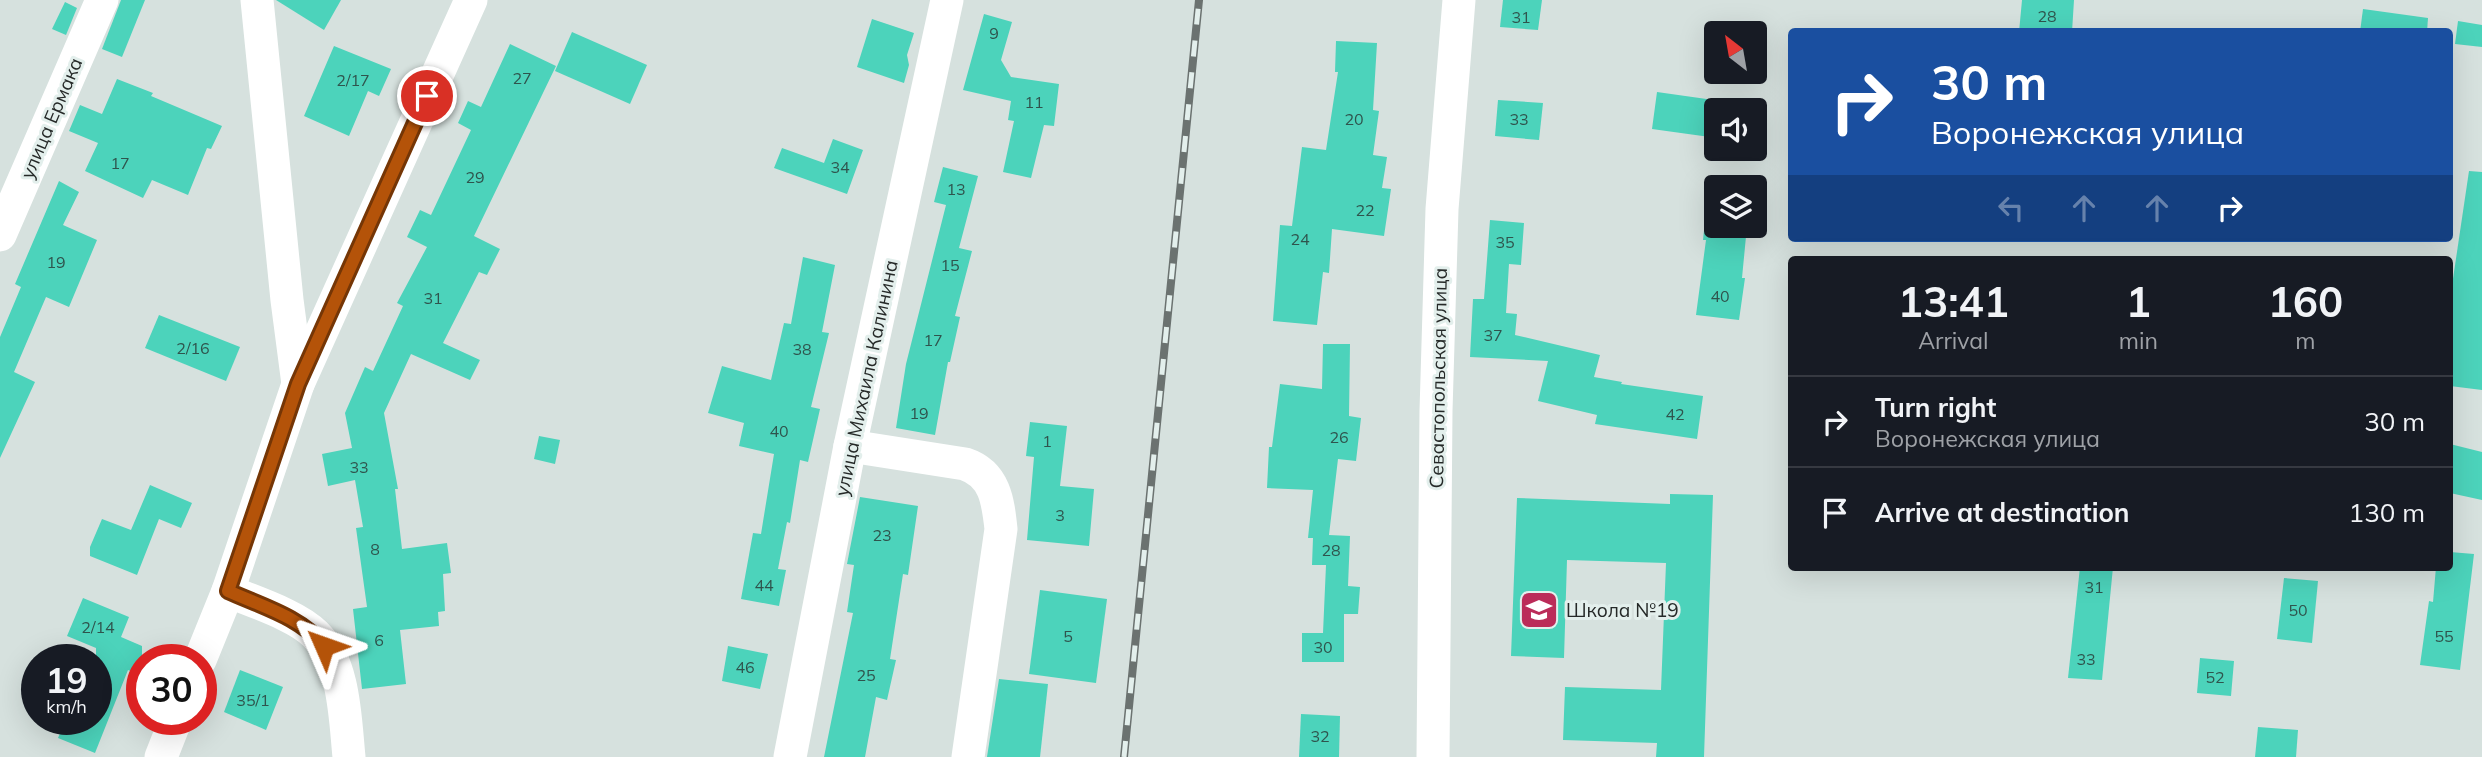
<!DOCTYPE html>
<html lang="en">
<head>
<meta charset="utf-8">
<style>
  :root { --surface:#171b24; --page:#242831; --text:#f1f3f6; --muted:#9ea1a6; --line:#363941 }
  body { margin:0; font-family:Mulish,sans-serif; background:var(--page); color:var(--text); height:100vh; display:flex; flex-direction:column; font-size:26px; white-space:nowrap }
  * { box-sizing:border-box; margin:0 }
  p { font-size:23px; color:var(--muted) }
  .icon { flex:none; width:38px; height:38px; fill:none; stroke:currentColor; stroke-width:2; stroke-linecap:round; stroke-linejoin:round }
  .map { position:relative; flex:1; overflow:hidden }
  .side { position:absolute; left:1788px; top:256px; width:665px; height:315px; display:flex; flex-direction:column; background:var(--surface); border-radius:7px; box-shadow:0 7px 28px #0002 }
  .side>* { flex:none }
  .banner { position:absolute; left:1788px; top:28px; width:665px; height:214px; border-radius:7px; box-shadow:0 7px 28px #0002; background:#1a4fa0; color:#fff; overflow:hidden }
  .needle { width:46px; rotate:329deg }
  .controls { position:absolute; left:1704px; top:21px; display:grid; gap:14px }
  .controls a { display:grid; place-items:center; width:63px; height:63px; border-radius:7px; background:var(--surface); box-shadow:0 7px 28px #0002; font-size:35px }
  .speed { position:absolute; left:21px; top:644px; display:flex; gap:14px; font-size:35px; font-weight:700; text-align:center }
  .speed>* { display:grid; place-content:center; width:91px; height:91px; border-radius:50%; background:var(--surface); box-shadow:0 7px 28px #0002; line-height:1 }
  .speed small { font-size:18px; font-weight:400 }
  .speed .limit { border:10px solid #d22; background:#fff; color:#111 }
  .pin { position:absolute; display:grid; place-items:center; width:60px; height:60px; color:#fff; margin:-30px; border:4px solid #fff; border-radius:50%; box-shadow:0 2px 7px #0007 }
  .me { position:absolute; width:77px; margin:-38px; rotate:313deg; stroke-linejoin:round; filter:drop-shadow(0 0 5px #0008) }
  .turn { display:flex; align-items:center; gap:24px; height:147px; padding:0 28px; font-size:32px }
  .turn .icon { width:91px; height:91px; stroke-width:2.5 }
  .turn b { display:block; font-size:49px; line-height:60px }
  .lanes { display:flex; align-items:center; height:66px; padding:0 28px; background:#0003; justify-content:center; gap:35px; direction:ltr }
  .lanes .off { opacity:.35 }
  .eta { display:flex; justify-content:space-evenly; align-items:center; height:119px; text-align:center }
  .eta b { font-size:42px; font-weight:700; line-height:49px }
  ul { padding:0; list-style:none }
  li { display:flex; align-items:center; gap:21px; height:91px; padding:0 28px; border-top:2px solid var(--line) }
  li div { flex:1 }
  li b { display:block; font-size:26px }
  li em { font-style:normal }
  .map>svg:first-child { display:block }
</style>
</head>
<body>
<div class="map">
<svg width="2482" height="757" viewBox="0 0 2482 757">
  <rect width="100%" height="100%" fill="#d6e1de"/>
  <g fill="#4cd3bb">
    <polygon points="121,0 145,0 122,57 102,49"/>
    <polygon points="276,0 341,0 324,30"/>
    <polygon points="1503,0 1542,0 1538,30 1500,27"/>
    <polygon points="2022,0 2074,0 2072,32 2019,32"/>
    <polygon points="65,2 77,8 66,35 52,29"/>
    <polygon points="2363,9 2428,18 2427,32 2360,32"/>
    <polygon points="984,14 1012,22 1001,60 1011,77 1059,84 1054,126 1044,125 1031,178 1003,172 1014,121 1008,120 1011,101 963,90"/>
    <polygon points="872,19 914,33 907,55 909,65 904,83 857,67"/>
    <polygon points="2458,21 2482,25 2482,47 2455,44"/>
    <polygon points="572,32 647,65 630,104 555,71"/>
    <polygon points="1336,41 1377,43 1373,110 1379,111 1373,155 1387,157 1382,188 1391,189 1384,236 1332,229 1329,273 1323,272 1317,325 1273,321 1280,225 1292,226 1302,147 1326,150 1338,72 1335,72"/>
    <polygon points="510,44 556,66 474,236 500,249 487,275 479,272 443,343 480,360 470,380 411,354 384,413 398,489 395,489 402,549 447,543 451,573 443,574 445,611 438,612 439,626 400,630 406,684 362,689 353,609 367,607 356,528 363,527 355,480 328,486 322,454 352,448 345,413 365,367 373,371 403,306 397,303 427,247 407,237 420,210 431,215 471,130 458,123 468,101 481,107"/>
    <polygon points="334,46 391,69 379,96 368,91 349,136 304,116"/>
    <polygon points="117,79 153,93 151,96 222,126 211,149 207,148 188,195 152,180 143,198 85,171 98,143 69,131 80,105 102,114"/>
    <polygon points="1657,92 1756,106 1755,114 1755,110 1717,110 1717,138 1652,129"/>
    <polygon points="1498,100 1543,103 1539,140 1495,136"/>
    <polygon points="833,139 863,150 847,194 774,168 782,148 824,163"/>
    <polygon points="943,167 978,176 959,248 972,251 955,316 960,317 950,362 948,362 935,435 896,428 906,364 946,205 934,202"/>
    <polygon points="2469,171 2482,172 2482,390 2450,386 2450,299"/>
    <polygon points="59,181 79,192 63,225 97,240 69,307 46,297 14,372 35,382 0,458 0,337 21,287 15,284"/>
    <polygon points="1707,201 1717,201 1717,226 1747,226 1742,278 1745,278 1739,320 1696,315 1706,240 1703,240"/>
    <polygon points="1490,220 1524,223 1521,265 1509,264 1506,313 1517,314 1515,335 1600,355 1594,377 1622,382 1621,384 1703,396 1697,439 1595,424 1597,415 1538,401 1548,361 1470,357 1473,299 1484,299"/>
    <polygon points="803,257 835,265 822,332 829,333 811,407 820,409 808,462 800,460 790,523 787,522 778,569 786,570 779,606 741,599 753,533 761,534 774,454 739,446 744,423 708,413 722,366 771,380 784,323 791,324"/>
    <polygon points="159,315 240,347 226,381 145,348"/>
    <polygon points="1323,344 1350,344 1349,416 1361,418 1356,461 1338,459 1329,535 1350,536 1348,586 1360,587 1358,614 1344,614 1344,662 1302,662 1302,633 1323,633 1326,565 1312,565 1313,538 1308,538 1313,490 1267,488 1269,447 1272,447 1280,384 1322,389"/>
    <polygon points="1030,422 1067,426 1060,486 1094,489 1089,546 1027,540 1034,457 1026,456"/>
    <polygon points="539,436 560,440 555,464 534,459"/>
    <polygon points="2450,444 2482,452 2482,500 2450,493"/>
    <polygon points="150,485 192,503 181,528 159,519 137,575 90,556 90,547 102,519 131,530"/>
    <polygon points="1670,494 1713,495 1704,757 1656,757 1657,743 1563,740 1565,687 1661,690 1666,563 1567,560 1564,658 1511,656 1517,498 1670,504"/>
    <polygon points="860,497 918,506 908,575 903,574 890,659 896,660 887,700 876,697 865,757 824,757 853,613 847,612 854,565 847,564"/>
    <polygon points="2450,552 2474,554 2460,670 2420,665 2429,601 2433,602 2436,567 2450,567"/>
    <polygon points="2080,567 2113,567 2102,680 2068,678"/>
    <polygon points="2284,578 2318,581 2312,643 2277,639"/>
    <polygon points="1040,590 1107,599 1096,683 1029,674"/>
    <polygon points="83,598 129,617 121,637 142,646 142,676 128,670 95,753 58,738 66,719 96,719 96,648 67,636"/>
    <polygon points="728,646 768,654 760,689 722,681"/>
    <polygon points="2200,658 2234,661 2231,696 2197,693"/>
    <polygon points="240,670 283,687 266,730 224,712"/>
    <polygon points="999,679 1048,684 1040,757 987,757"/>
    <polygon points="1301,714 1340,716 1339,757 1299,757"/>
    <polygon points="2258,727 2298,730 2296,757 2255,757"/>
  </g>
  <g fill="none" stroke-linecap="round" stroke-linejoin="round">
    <g stroke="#fff" stroke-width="33">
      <polyline points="257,0 287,300 298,384"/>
      <polyline points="0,235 102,0"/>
      <path d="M850 446 965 464C995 474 998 501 1001 529L968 757"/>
      <path d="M228 591C254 602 296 615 315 634 345 664 345 718 349 757"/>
      <polyline points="200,660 228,591 298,384 471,0"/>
      <polyline points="161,757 176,719"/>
      <polyline points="790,757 850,446 947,0"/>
      <polyline points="1433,757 1436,411 1442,209 1459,0"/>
    </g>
    <g stroke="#6b7270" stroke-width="8">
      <polyline id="rail" points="1124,757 1199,0"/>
    </g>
    <use href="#rail" stroke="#e3efec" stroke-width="5" stroke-dasharray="16" stroke-linecap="butt"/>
  </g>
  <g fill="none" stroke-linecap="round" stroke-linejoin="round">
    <g stroke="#753606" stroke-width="18">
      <path id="route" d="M324 646C301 617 261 606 228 591L298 384 427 96"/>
    </g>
    <use href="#route" stroke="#b45309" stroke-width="12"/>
  </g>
  <defs>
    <g id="school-square" transform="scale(2.0125)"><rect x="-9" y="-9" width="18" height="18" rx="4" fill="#bb2c59" stroke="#e3efec"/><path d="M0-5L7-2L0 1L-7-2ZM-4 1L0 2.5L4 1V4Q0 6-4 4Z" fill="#fff"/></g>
  </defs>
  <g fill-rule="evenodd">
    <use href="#school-square" x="1539" y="610"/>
  </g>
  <g text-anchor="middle" stroke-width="6" stroke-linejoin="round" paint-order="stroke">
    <g font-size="16" fill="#2f544d">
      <text x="2047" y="22">28</text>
      <text x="1521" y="23">31</text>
      <text x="994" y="39">9</text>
      <text x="522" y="84">27</text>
      <text x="353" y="86">2/17</text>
      <text x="1034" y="108">11</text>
      <text x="1354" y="125">20</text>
      <text x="1519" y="125">33</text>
      <text x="120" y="169">17</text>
      <text x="840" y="173">34</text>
      <text x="475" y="183">29</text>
      <text x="956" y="195">13</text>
      <text x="1365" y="216">22</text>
      <text x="1300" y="245">24</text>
      <text x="1505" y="248">35</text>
      <text x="56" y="268">19</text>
      <text x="950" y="271">15</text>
      <text x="1720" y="302">40</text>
      <text x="433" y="304">31</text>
      <text x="1493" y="341">37</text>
      <text x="933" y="346">17</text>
      <text x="193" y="354">2/16</text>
      <text x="802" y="355">38</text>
      <text x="919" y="419">19</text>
      <text x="1675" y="420">42</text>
      <text x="779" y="437">40</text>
      <text x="1339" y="443">26</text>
      <text x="1047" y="447">1</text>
      <text x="359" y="473">33</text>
      <text x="1060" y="521">3</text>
      <text x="882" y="541">23</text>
      <text x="375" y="555">8</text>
      <text x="1331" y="556">28</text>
      <text x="764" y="591">44</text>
      <text x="2094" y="593">31</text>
      <text x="2298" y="616">50</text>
      <text x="98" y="633">2/14</text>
      <text x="1068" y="642">5</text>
      <text x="2444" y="642">55</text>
      <text x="379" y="646">6</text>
      <text x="1323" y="653">30</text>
      <text x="2086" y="665">33</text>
      <text x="745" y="673">46</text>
      <text x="866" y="681">25</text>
      <text x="2215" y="683">52</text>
      <text x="253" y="706">35/1</text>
      <text x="1320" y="742">32</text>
    </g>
    <g font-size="19" fill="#252928" stroke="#e3efec">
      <text transform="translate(51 118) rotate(-67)" y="7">улица Ермака</text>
      <text transform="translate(866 378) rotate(-78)" y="7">улица Михаила Калинина</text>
      <text transform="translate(1438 378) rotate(-89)" y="7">Севастопольская улица</text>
    </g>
    <g font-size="19" fill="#252928" stroke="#e3efec" text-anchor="start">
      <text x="1566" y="617">Школа №19</text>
    </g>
  </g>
</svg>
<div class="controls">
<a><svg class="needle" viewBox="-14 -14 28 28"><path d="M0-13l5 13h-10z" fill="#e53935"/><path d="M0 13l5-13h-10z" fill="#9ea1a6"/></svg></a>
<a><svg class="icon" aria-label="sound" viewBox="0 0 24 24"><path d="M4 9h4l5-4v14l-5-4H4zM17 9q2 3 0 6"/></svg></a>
<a><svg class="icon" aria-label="layers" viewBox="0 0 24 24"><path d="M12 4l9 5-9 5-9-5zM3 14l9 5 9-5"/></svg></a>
</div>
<div class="speed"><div>19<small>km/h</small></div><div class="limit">30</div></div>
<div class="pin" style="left:427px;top:96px;background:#d93025"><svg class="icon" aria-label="arrive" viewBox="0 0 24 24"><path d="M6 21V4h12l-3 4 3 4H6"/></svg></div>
<svg class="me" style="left:324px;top:646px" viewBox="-20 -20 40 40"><path d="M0-17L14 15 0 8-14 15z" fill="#b45309" stroke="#fff" stroke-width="4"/></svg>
<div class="banner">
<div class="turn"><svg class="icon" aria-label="right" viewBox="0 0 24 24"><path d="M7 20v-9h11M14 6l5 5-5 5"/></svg><div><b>30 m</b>Воронежская улица</div></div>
<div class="lanes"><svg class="icon off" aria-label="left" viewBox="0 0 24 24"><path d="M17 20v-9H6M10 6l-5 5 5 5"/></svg><svg class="icon off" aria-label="ahead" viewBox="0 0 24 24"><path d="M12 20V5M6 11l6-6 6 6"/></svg><svg class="icon off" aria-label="ahead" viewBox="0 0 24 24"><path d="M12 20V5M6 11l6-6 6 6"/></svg><svg class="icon" aria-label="right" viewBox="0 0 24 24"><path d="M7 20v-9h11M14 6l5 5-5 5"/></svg></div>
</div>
<section class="side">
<div class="eta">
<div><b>13:41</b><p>Arrival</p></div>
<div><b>1</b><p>min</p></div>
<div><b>160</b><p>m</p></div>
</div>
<ul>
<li><svg class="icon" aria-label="right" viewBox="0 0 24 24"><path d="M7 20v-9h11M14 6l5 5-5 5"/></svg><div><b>Turn right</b><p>Воронежская улица</p></div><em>30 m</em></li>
<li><svg class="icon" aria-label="arrive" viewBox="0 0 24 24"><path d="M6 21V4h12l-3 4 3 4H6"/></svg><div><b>Arrive at destination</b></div><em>130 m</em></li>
</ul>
</section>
</div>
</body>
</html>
